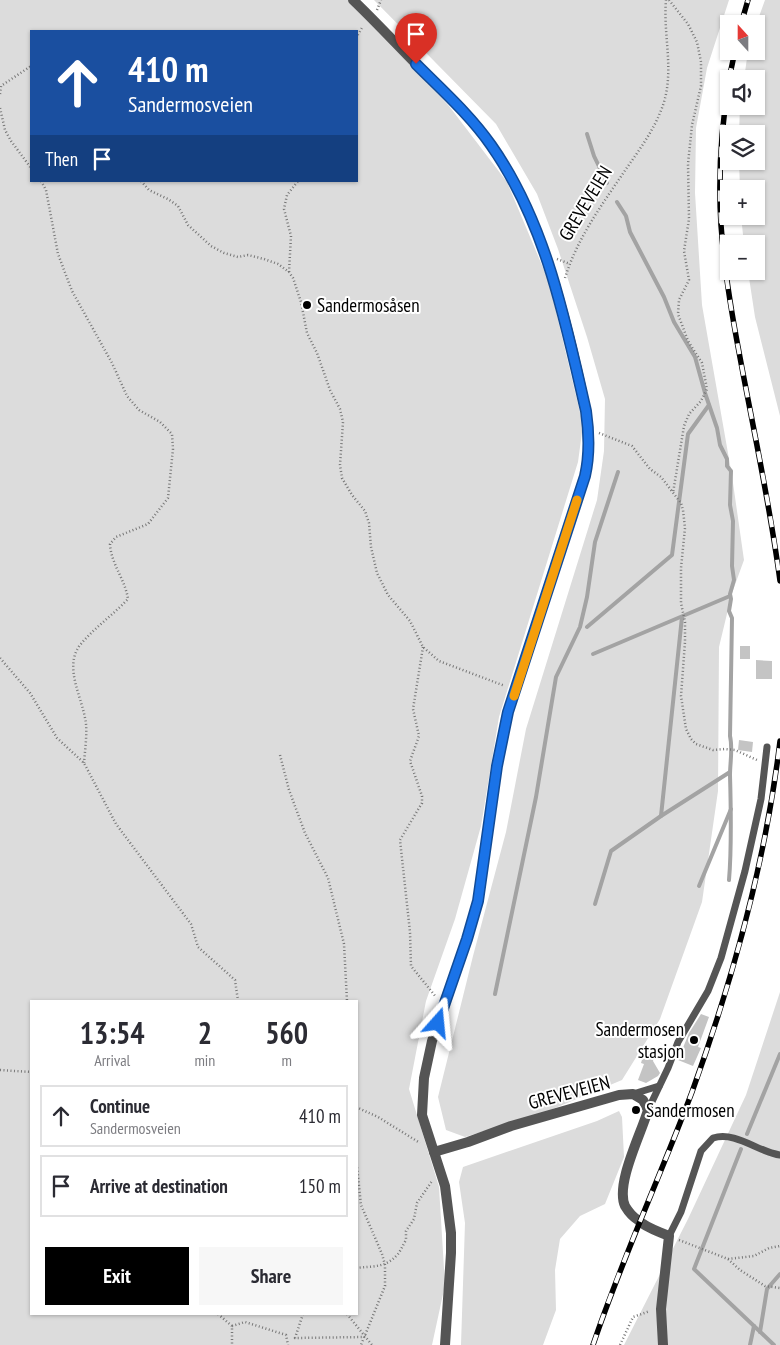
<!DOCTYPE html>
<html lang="en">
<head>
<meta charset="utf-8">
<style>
  :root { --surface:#fff; --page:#f7f7f7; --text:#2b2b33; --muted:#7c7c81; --line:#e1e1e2; --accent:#000 }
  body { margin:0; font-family:"PT Sans Narrow",sans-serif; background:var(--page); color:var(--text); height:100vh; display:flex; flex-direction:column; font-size:19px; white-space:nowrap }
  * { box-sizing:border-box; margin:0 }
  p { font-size:16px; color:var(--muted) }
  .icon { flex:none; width:28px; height:28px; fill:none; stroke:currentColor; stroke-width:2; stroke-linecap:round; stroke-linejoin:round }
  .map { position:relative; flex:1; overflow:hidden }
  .panel { position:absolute; left:30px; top:1000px; width:328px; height:315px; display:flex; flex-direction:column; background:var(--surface); border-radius:0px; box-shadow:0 1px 4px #0004 }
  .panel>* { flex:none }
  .top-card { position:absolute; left:30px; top:30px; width:328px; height:152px; border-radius:0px; box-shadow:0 1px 4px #0004; background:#1a4fa0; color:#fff; overflow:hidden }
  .needle { width:32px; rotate:339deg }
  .tools { position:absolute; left:720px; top:15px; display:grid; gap:10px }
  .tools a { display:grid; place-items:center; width:45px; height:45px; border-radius:0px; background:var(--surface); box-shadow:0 1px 4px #0004; font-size:25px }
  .pin { position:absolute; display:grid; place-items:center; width:42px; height:42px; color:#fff; margin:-51px -21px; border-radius:50% 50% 50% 0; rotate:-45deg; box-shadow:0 0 5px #0007 }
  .pin .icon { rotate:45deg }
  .me { position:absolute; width:55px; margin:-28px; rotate:18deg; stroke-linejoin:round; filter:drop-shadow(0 0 4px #0008) }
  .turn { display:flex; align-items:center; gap:18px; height:105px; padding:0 15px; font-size:22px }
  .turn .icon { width:65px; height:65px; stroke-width:2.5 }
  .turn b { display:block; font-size:35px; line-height:42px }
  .then { display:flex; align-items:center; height:48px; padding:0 15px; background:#0003; gap:10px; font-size:19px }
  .eta { display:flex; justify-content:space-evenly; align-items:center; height:85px; text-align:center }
  .eta b { font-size:30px; font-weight:600; line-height:35px }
  .action { display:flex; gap:10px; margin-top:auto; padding:10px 15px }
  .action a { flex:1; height:58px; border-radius:0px; background:var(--accent); color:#fff; font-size:20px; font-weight:600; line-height:58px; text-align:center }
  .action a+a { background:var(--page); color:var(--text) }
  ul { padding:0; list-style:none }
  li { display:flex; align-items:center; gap:15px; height:62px; margin:0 10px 8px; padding:0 5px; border:2px solid var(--line); border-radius:0px }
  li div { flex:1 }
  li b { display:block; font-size:19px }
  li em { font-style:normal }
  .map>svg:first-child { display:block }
</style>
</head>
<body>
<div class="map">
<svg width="780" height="1345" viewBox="0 0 780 1345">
  <rect width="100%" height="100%" fill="#fff"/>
  <g fill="#dcdcdc" fill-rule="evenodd">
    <path d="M0 0H351L449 106 507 182 549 282 583 425 578 462 499 717 481 826 455 919 426 1001 409 1089 439 1187 445 1285 432 1345H0ZM31 31H356V181H31ZM31 1001H356V1314H31Z"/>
    <polygon points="374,0 729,0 707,68 696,128 695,193 702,305 732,476 744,560 732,593 719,647 718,791 702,902 660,1019 622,1080 548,1111 465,1137 446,1130 438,1097 473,956 506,832 526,729 597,500 604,451 605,399 587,337 558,249 537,194 496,124"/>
    <polygon points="765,0 780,0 780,416 755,317 748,271 756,271 756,244 744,244 741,216 756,216 756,189 740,189 739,161 756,161 756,134 739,134 740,106 756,106 756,79 744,79 748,51 756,51 756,25"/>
    <polygon points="780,992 780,1345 624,1345 688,1219 746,1095"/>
    <polygon points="619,1111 622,1117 624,1157 605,1204 580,1216 560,1239 555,1270 556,1310 543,1345 461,1345 465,1223 459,1182 463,1167 597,1121"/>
  </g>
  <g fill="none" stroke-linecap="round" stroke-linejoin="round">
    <g stroke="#a3a3a3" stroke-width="4">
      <polyline points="587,134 594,156 607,183"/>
      <path d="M617 202 626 216 630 232 664 297 674 322 695 357 705 393 717 428 720 445 727 459V466L731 471 730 505 733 521 732 566 734 580 730 594 731 599 729 611 732 618 730 736C733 749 730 762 730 775 731 810 732 845 729 880"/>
      <polyline points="587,627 672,555 688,434 709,405"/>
      <polyline points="593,654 730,596"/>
      <polyline points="661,816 682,617"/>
      <polyline points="699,886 731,809"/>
      <polyline points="595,904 611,851 661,816 730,772"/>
      <polyline points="495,994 536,797 556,677 580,627 587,597 595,542 618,472"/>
      <polyline points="747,1134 780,1054"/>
      <polyline points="741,1149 694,1269 774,1345"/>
      <polyline points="760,1332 767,1289 780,1274"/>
      <polyline points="750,1345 754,1326"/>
    </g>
  </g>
  <g fill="#c4c4c4">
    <rect x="740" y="646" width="10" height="13"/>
    <polygon points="756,660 772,661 772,679 756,679"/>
    <polygon points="739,740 753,742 752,752 738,750"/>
    <polygon points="701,1014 709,1017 698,1047 701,1048 693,1066 678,1060 689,1033"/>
    <polygon points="645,1050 655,1053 653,1061 660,1073 658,1076 646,1083 638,1080 644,1064 641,1063"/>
  </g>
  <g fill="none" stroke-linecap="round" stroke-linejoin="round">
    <g stroke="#777" stroke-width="2.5" stroke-dasharray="1 2.5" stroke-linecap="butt">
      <polyline points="669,0 688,24 697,42 701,62 701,86 692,125 688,164 689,219 684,251 689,280 679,300 678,314 688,341 702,363 707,389 701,401 689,414 684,426 673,493"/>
      <polyline points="377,10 381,0"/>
      <polyline points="356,38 363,26"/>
      <polyline points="0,94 1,86 31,66"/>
      <polyline points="0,108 5,130 11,141 31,168"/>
      <path d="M41 181 46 190 58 254 72 291 112 363 127 396 139 410 160 422 172 434 173 449 168 498 148 524 116 537 110 544C111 564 125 579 128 599 113 615 94 628 80 645 63 668 83 698 86 724 87 736 85 750 84 763"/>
      <polyline points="141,181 149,190 168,199 178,206 188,225 211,246 224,253 238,257 248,255 264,259 278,264 289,272 293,278 301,302 307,333 317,353 330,390 340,409 343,422 340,465 342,478 352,495 365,511 369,523 371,547 377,573 388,595 410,621 423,647 439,661 505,686"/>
      <polyline points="557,259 570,264"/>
      <polyline points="289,272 291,236 284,209 287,195 298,181"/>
      <path d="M565 278C577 239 601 206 624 172 639 150 656 128 664 102 674 68 663 35 666 0"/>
      <polyline points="599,433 632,446 650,469 661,477 681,503 683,510 685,528 681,568 681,603 685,622 685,642 681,696 686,729 691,739 696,744 713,750 725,749 735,750 757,760"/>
      <polyline points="423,647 413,709 419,736 410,761 422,796 422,803 400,840 410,932 411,966 436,997"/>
      <polyline points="0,658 30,693 57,738 84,763 116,824 191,924 198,947 235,980 238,1001"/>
      <polyline points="280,755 289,790 305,833 328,878 344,944 347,1001"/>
      <polyline points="0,1070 31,1072"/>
      <polyline points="356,1071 356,1089"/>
      <polyline points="356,1107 378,1117 420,1143"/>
      <polyline points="356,1157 361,1205 382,1254 385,1265 385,1286 361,1345"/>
      <polyline points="679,1240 728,1259 740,1270 765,1286 780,1288"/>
      <polyline points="728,1259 754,1256 769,1248 780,1246"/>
      <path d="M356 1268C373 1266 386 1268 398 1254 401 1250 403 1245 406 1240V1231L414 1219 417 1203 432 1181"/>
      <polyline points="218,1314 232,1326 232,1345"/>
      <polyline points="303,1314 295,1338 364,1337"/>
      <polyline points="347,1314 372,1345"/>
      <polyline points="232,1326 245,1322 286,1335 288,1345"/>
      <polyline points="620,1345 633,1317 650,1311"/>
    </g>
    <g stroke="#555" stroke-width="7">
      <polyline points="633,1094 659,1086"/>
      <polyline points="648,1110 668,1068 678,1042 708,991 721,958 745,871 761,799 767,747"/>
      <path d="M669 1236 681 1212 701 1151 713 1138C736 1131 758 1152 780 1155"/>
    </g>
    <g stroke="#555" stroke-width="10">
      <path d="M353 0C377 23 399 47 422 70 447 94 472 117 491 145 534 206 556 281 573 352 582 393 595 433 585 475L508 712 497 766 478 901 467 939 432 1041 424 1078 422 1115 445 1186 451 1233V1253L445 1345"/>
      <path d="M434 1152 468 1142 511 1126 619 1095 633 1094 643 1100 648 1110C642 1132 615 1184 625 1206 628 1211 633 1217 638 1220 646 1228 658 1231 669 1236L661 1309 663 1345"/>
    </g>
    <g stroke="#000" stroke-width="5.5">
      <g id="rail">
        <polyline points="741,24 748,0"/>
        <polyline points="729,79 735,51"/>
        <path d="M729 81C721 128 718 176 721 225 724 268 731 310 739 352 753 428 770 504 780 581"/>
        <path d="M593 1345C622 1259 660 1177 692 1092 733 979 766 860 780 741"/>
      </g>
    </g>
    <use href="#rail" stroke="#fff" stroke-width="4" stroke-dasharray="11" stroke-linecap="butt"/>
  </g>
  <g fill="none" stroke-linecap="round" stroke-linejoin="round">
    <g stroke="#114b97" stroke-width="12">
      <path id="route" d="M416 64C442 90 470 115 491 145 546 223 565 320 586 411 589 432 590 454 585 476L508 712 497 766 478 901 467 939 438 1023"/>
    </g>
    <use href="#route" stroke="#1a73e8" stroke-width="9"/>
    <polyline stroke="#f59e0b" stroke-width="9" points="514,696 577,500"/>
  </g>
  <g fill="#000" stroke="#fff" stroke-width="2">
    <circle cx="307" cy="305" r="5"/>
    <circle cx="694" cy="1040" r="5"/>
    <circle cx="636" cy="1110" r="5"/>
  </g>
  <g text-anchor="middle" stroke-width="4" stroke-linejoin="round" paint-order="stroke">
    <g font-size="19" fill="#000" stroke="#fff">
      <text transform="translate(585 203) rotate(-59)" y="7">GREVEVEIEN</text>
      <text transform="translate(569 1092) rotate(-15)" y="7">GREVEVEIEN</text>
    </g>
    <g font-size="19" fill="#000" stroke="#fff" text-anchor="start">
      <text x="317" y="312">Sandermosåsen</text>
      <text x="684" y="1036" text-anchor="end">Sandermosen<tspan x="684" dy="22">stasjon</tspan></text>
      <text x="646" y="1117">Sandermosen</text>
    </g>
  </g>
</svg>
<div class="tools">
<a><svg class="needle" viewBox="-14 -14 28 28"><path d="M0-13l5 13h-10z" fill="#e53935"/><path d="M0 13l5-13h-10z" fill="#7c7c81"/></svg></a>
<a><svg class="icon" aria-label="sound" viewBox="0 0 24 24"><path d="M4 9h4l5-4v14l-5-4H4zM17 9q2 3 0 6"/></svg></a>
<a><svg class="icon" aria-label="layers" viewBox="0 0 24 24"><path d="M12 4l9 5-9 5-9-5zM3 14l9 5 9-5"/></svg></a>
<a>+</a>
<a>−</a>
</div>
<div class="pin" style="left:416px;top:64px;background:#d93025"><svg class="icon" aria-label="arrive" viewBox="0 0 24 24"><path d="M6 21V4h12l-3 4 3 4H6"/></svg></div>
<svg class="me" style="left:438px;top:1023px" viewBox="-20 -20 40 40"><path d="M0-17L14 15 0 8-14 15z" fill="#1a73e8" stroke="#fff" stroke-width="4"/></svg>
<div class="top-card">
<div class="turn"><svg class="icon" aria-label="ahead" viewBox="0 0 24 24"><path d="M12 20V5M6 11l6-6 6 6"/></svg><div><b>410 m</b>Sandermosveien</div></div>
<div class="then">Then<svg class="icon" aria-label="arrive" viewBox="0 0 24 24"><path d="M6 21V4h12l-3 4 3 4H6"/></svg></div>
</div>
<section class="panel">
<div class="eta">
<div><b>13:54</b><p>Arrival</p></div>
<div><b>2</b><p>min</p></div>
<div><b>560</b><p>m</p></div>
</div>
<ul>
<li><svg class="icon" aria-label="ahead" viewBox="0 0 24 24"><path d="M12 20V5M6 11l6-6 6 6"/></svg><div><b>Continue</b><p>Sandermosveien</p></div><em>410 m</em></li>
<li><svg class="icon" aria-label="arrive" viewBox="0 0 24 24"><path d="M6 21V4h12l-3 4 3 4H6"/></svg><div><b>Arrive at destination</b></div><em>150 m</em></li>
</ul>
<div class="action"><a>Exit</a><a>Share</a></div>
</section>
</div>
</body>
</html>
